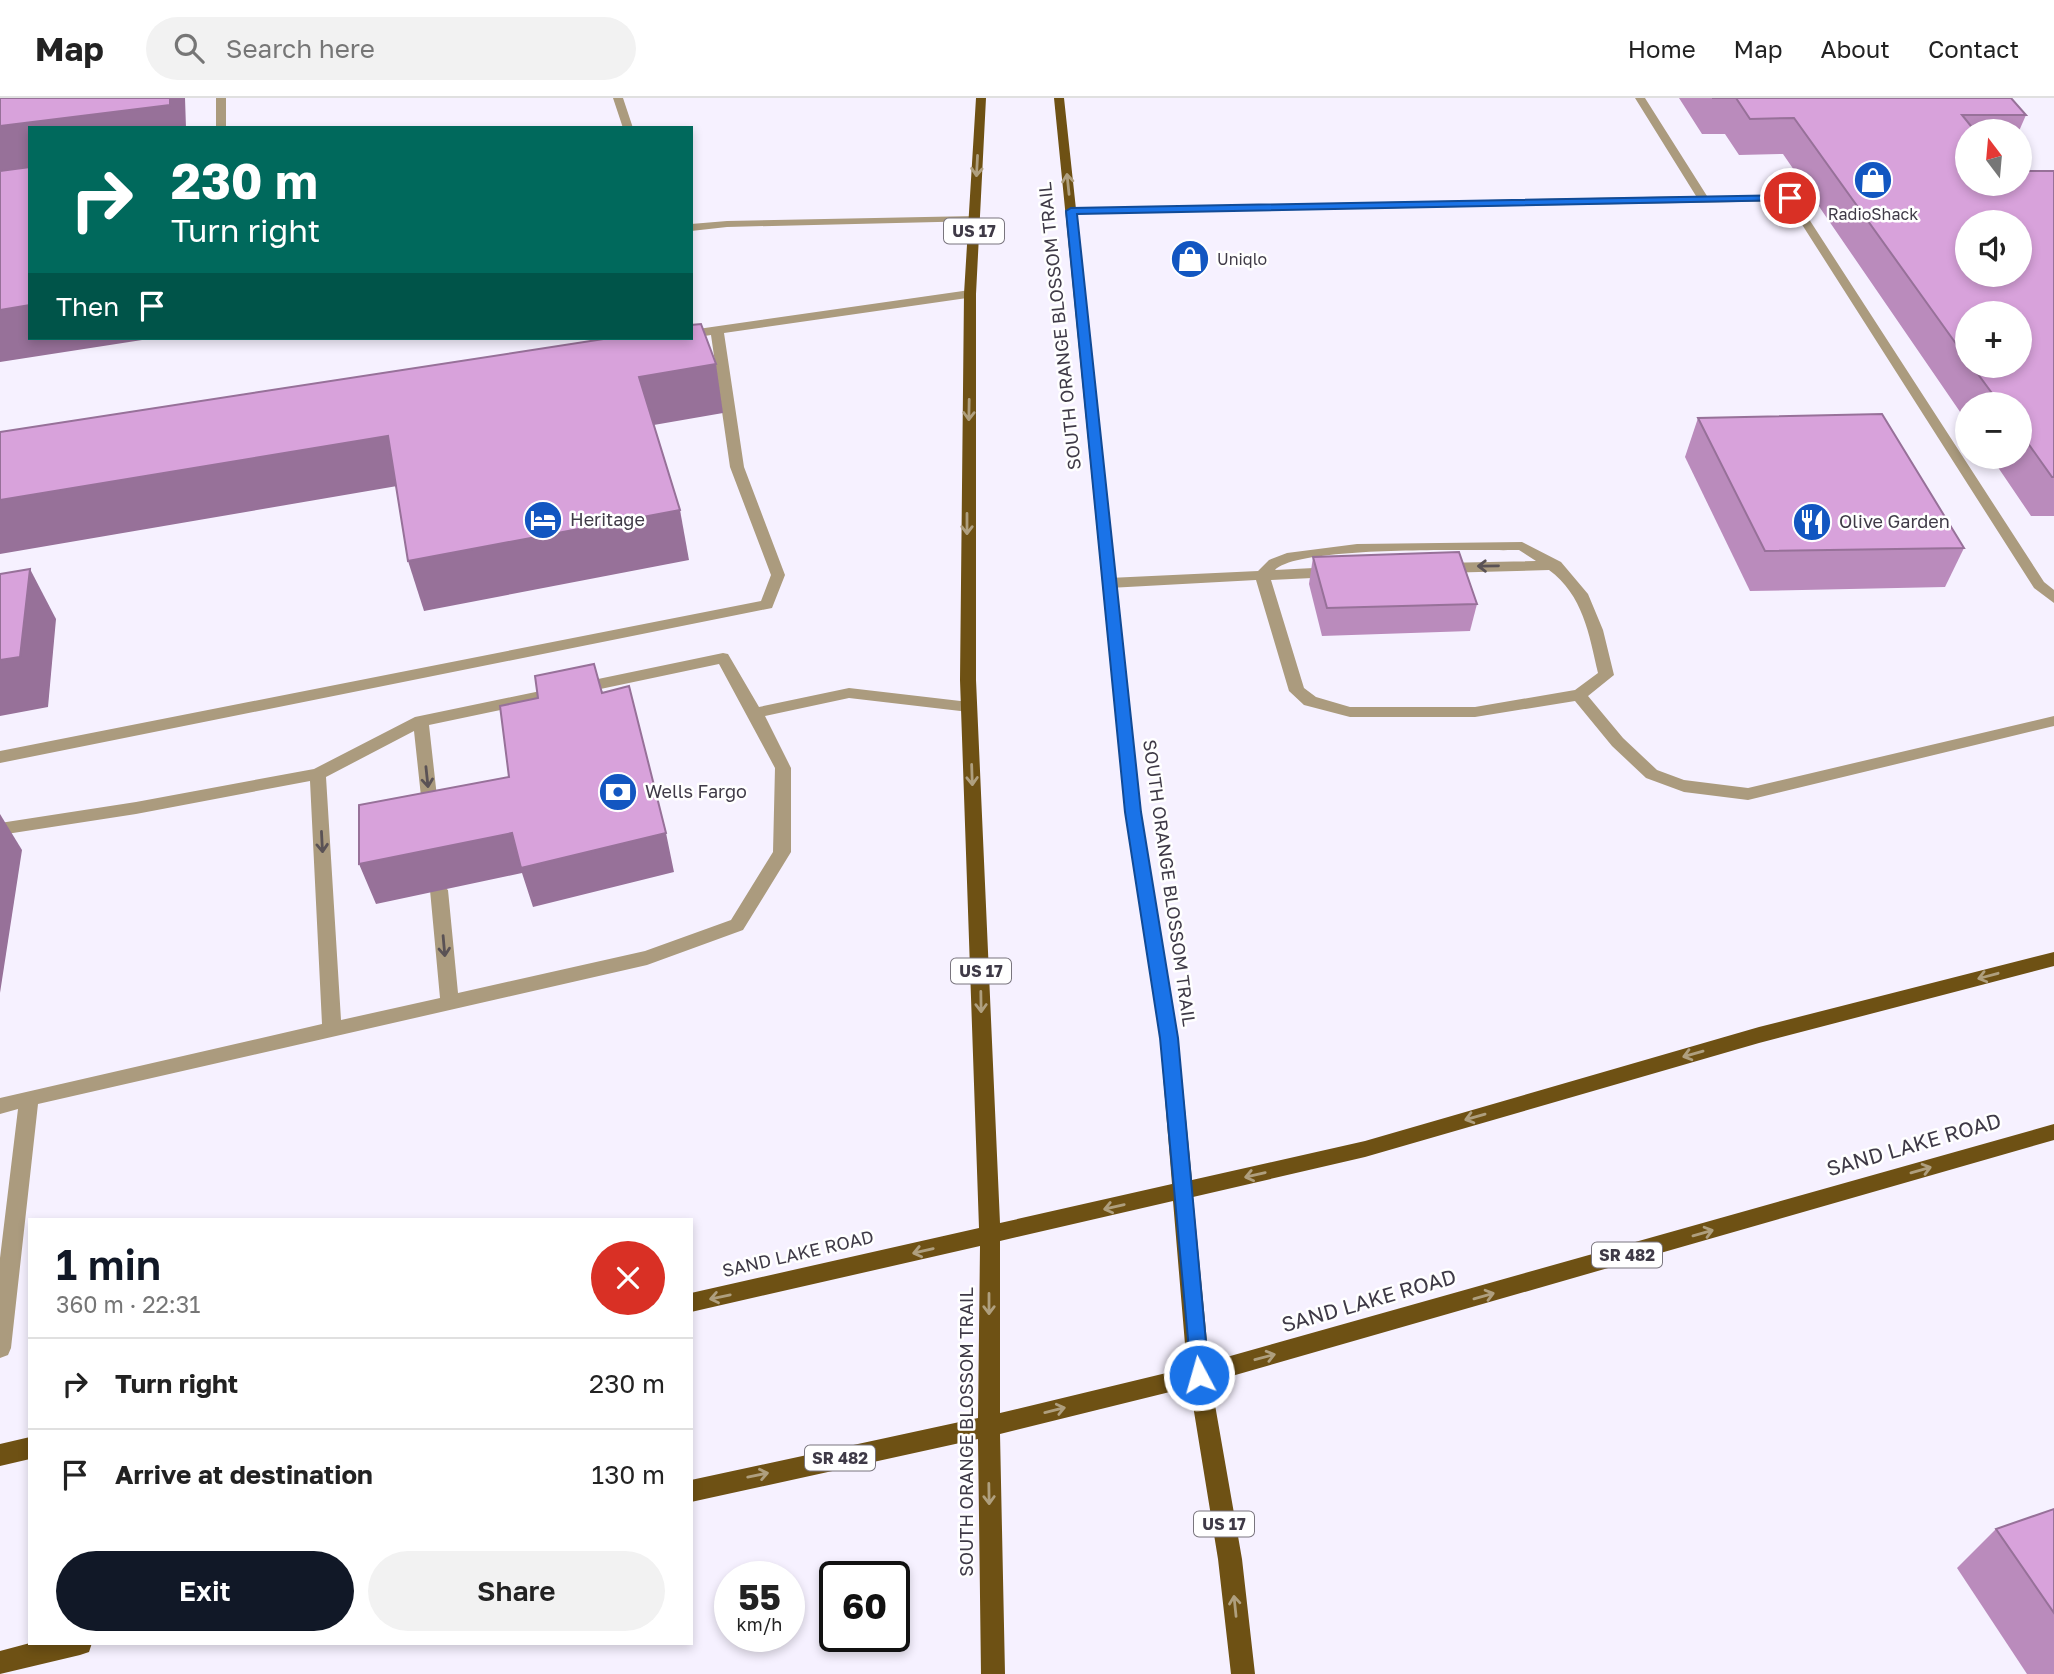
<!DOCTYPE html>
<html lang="en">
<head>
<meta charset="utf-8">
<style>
  :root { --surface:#fff; --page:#f2f2f2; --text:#222; --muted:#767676; --line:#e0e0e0; --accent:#111827 }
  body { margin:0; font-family:"Golos Text",sans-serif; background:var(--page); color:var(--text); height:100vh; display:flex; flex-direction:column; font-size:26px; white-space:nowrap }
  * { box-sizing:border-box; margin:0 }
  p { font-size:23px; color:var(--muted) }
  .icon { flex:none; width:38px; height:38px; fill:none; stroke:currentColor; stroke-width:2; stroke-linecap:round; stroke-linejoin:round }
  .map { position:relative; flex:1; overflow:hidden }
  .sheet { position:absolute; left:28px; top:1120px; width:665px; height:427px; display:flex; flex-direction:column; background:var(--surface); border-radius:0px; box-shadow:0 4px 10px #0003 }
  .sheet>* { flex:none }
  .guide { position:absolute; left:28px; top:28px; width:665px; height:214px; border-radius:0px; box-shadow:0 4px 10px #0003; background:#00695c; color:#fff; overflow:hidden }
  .needle { width:46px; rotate:344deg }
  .fabs { position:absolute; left:1955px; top:21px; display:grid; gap:14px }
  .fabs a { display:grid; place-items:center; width:77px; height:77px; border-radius:50%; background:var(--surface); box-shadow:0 4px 10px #0003; font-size:35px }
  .speed { position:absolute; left:714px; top:1463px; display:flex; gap:14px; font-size:35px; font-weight:700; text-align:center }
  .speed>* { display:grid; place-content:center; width:91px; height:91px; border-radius:50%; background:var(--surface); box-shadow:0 4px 10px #0003; line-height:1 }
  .speed small { font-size:18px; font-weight:400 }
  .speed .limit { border:4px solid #111; border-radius:10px; background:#fff; color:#111 }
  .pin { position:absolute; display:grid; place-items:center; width:60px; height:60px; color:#fff; margin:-30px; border:4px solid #fff; border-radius:50%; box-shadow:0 2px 7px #0007 }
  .me { position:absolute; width:77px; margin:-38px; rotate:354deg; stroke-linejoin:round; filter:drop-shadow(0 0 5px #0008) }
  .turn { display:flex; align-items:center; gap:24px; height:147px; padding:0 28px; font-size:32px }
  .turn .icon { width:91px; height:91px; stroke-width:2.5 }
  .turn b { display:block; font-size:49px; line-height:60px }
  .then { display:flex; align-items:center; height:66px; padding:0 28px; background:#0003; gap:14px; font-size:26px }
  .round { display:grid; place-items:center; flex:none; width:74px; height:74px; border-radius:37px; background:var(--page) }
  .overview { display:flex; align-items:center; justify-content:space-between; height:119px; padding:0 28px }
  h1 { font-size:42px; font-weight:600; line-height:52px; color:var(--accent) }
  .primary-button { display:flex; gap:14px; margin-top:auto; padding:14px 28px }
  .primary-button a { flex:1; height:80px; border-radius:42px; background:var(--accent); color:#fff; font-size:28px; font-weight:600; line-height:80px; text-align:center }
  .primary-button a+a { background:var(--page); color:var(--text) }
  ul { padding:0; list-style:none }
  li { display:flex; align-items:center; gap:21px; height:91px; padding:0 28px; border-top:2px solid var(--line) }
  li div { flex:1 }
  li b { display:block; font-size:26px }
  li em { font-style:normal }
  header { display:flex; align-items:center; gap:42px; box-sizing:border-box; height:98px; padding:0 35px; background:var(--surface); border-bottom:2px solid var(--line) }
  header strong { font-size:33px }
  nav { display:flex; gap:38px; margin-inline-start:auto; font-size:24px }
  .search { width:490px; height:63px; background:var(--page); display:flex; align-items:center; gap:18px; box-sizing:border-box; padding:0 24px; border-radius:38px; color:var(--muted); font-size:26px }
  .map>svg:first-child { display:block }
</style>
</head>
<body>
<header>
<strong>Map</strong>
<div class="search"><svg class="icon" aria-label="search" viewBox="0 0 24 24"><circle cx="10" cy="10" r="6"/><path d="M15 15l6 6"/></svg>Search here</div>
<nav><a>Home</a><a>Map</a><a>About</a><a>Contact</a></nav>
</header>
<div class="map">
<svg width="2054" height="1576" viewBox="0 0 2054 1576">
  <rect width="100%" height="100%" fill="#f6f1ff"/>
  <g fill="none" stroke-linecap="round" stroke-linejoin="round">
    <g fill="#ab9b7e" fill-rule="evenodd">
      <rect x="216" y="0" width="10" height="30"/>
      <polygon points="613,0 623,0 633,30 623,30"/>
      <polygon points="1635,0 1645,0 1707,98 1794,98 2044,484 2054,492 2054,505 2034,490 1787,103 1071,116 1065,113 1071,110 1696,98"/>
      <polygon points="975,118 981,121 979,123 727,129 691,133 691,126 727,123"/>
      <polygon points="970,192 976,196 974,199 724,235 744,369 785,477 772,510 0,665 0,653 761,503 771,477 730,369 711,237 691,240 691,232"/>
      <path d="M1522 444 1561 464 1588 496 1603 532 1614 577 1588 598 1623 640 1657 672 1684 682 1748 690 2054 618V628L1748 702 1684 694 1646 680 1612 648 1575 603 1475 619H1350L1304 607 1289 593 1256 482 1109 490 1102 485 1109 480 1258 473 1269 462 1287 455 1357 446ZM1519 452 1536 463 1441 465 1434 470 1441 475 1549 472C1583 497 1589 536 1598 575L1575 592 1475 609H1350L1316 599 1304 590 1271 482 1333 479 1340 474 1333 469 1275 472C1299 447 1478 453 1519 452Z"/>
      <path d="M723 555 728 556 759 609 849 590 969 604 977 609 969 614 849 600 765 618 791 670V754L743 832 647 867 38 1006 11 1250 8 1257 0 1260V1160L18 1011 0 1016V1000L322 926 310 683 136 716 0 737V725L136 704 314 671 415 619ZM719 566 775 670 773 754 731 822 645 853 458 895 448 792 439 785 430 792 440 900 341 922 326 679 414 633 423 717 431 723 439 717 429 627Z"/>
    </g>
    <g fill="#6e5114" fill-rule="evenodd">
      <path d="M976 0H986L976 196V582L1000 1125 1172 1086 1160 940 1125 714 1054 0H1064L1141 714 1178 940 1192 1082 1365 1043 1759 929 2054 854V868L1759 945 1365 1059 1193 1099 1209 1264 2054 1026V1042L1211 1284 1242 1461 1255 1576H1231L1218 1461 1190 1289 1000 1336 1005 1576H981L978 1341 691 1404V1382L978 1320 980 1148 691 1214V1195L979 1130 960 582 964 196ZM1173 1103 1187 1270 1000 1315V1143Z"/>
      <polygon points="30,1339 30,1361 0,1368 0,1346"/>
      <polygon points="30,1545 92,1545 89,1554 80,1557 0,1576 0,1553"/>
    </g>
  </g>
  <g fill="#ba8bbc" fill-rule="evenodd">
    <path d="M1679 0H2011L2026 17 2019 33H1967V86L2054 73V418H2031L1991 359H2020V306H1967V324L1783 56 1739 57 1725 36H1702ZM1967 215 2020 268H1967Z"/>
    <polygon points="1698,320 1964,450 1945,489 1750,493 1685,359"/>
    <polygon points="1313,459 1477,506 1470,533 1322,538 1309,486"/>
    <polygon points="2054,1411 2054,1576 2027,1576 1957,1470 1996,1431"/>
  </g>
  <g fill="#977199">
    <polygon points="170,0 185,0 186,30 30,30 30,72 0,76 0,28"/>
    <polygon points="30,207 30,240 155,240 0,264 0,212"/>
    <polygon points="716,266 723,315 648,328 639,279"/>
    <polygon points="388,338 403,387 0,456 0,402"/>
    <polygon points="680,412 689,462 424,513 408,463"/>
    <polygon points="30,471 56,521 48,609 0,618 0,562"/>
    <polygon points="0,716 22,752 0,895"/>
    <polygon points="512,735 666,735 674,774 533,809 522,775 376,806 359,766"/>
  </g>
  <g fill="#d8a2db" stroke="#977199" stroke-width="2" fill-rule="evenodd">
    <polygon points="0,0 170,0 170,7 0,28"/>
    <path d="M1712 0H2011L2026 17H1962L1975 33H1967V86H2020V73H2054V379H2052L2020 334V306H2000L1972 268H2020V215H1967V261L1794 20 1750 21 1736 0ZM1967 124H2020V177H1967Z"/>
    <polygon points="30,69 30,207 0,212 0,73"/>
    <polygon points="701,226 716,266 639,279 680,412 408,463 388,338 0,402 0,334 610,240 691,240 691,227"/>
    <polygon points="1882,316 1964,450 1765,453 1698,320"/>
    <polygon points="1459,454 1477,506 1327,510 1313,459"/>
    <polygon points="30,471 20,559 0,562 0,476"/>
    <polygon points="594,566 602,595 629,588 666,735 521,770 512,735 359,766 359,707 509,679 500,608 538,600 535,578"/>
    <polygon points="2054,1411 2054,1515 1996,1431"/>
  </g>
  <defs><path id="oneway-shaft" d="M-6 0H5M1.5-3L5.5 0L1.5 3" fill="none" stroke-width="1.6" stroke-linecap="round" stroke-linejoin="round" transform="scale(1.75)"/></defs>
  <g stroke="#af9f7e">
    <use href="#oneway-shaft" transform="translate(977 68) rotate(93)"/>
    <use href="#oneway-shaft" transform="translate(1068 86) rotate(-96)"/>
    <use href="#oneway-shaft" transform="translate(969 312) rotate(91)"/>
    <use href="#oneway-shaft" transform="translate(967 426) rotate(90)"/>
    <use href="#oneway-shaft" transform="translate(972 677) rotate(88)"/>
    <use href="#oneway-shaft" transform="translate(1988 878) rotate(165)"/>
    <use href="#oneway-shaft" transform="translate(981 904) rotate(89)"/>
    <use href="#oneway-shaft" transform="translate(1693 956) rotate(164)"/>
    <use href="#oneway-shaft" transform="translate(1475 1019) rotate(164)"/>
    <use href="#oneway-shaft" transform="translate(1921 1072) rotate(-16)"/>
    <use href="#oneway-shaft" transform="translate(1255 1077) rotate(167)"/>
    <use href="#oneway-shaft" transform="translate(1114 1109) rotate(167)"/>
    <use href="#oneway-shaft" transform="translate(1703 1135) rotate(-16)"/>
    <use href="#oneway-shaft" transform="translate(923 1153) rotate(167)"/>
    <use href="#oneway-shaft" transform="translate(1484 1198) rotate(-16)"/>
    <use href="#oneway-shaft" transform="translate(720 1199) rotate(168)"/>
    <use href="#oneway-shaft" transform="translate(989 1206) rotate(90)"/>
    <use href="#oneway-shaft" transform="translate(1265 1259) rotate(-15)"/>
    <use href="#oneway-shaft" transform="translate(1055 1312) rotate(-14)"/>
    <use href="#oneway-shaft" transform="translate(758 1377) rotate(-12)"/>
    <use href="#oneway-shaft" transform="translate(989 1396) rotate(89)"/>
    <use href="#oneway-shaft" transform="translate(1235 1508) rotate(-96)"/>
  </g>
  <g stroke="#5a5255">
    <use href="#oneway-shaft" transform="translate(1488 468) rotate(179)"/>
    <use href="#oneway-shaft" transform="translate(427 679) rotate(84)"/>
    <use href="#oneway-shaft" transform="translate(322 744) rotate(87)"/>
    <use href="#oneway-shaft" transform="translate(444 848) rotate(85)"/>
  </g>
  <polygon fill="#1a73e8" stroke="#114b97" stroke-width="2" points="1790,97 1795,100 1794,102 1077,116 1141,714 1178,940 1209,1277 1206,1284 1199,1286 1192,1284 1160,940 1125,714 1066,113 1071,110"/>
  <defs>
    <g id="shop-disc" transform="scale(2.0125)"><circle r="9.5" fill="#1256c1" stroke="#fff"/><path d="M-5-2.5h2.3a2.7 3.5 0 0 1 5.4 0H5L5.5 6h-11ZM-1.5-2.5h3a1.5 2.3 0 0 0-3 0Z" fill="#fff"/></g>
    <g id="hotel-disc" transform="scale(2.0125)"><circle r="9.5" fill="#1256c1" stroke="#fff"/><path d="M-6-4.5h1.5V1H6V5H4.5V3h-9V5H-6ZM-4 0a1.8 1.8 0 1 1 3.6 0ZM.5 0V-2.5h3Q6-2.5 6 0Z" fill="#fff"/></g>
    <g id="restaurant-disc" transform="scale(2.0125)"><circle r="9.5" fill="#1256c1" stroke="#fff"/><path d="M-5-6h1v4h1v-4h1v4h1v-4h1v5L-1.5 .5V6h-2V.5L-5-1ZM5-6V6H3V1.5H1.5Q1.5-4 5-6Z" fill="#fff"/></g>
    <g id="bank-disc" transform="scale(2.0125)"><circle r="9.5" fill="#1256c1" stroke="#fff"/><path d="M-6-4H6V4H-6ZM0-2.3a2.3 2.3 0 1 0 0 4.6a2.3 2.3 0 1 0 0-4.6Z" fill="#fff"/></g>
  </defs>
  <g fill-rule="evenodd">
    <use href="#shop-disc" x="1873" y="82"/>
    <use href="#shop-disc" x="1190" y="161"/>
    <use href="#hotel-disc" x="543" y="422"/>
    <use href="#restaurant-disc" x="1812" y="424"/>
    <use href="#bank-disc" x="618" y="694"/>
  </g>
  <g text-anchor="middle" stroke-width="5" stroke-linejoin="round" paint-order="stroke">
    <g font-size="16" fill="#3f3a47" stroke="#fff">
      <text x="1873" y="122">RadioShack</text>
      <text x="1217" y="167" text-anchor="start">Uniqlo</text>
    </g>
    <g fill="#fff" stroke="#79757e" stroke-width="2">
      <rect x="944" y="120.5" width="60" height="25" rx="5"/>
      <rect x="951" y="860.5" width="60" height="25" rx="5"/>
      <rect x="1592" y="1144.5" width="70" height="25" rx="5"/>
      <rect x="805" y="1347.5" width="70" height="25" rx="5"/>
      <rect x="1194" y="1413.5" width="60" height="25" rx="5"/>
    </g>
    <g font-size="16" font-weight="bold" fill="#3f3a47">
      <text x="974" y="139">US 17</text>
      <text x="981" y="879">US 17</text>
      <text x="1627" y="1163">SR 482</text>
      <text x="840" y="1366">SR 482</text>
      <text x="1224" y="1432">US 17</text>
    </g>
    <g font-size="18" fill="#3f3a47" stroke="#fff">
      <text transform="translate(1060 228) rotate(-96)" y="6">SOUTH ORANGE BLOSSOM TRAIL</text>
      <text transform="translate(1169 785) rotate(82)" y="6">SOUTH ORANGE BLOSSOM TRAIL</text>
      <text transform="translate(798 1156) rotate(-13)" y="6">SAND LAKE ROAD</text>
      <text transform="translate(967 1334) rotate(-90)" y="6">SOUTH ORANGE BLOSSOM TRAIL</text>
    </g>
    <g font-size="18" fill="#3f3a47" stroke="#fff" text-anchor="start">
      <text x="570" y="428">Heritage</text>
      <text x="1839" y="430">Olive Garden</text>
      <text x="645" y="700">Wells Fargo</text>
    </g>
    <g font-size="21" fill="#3f3a47" stroke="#fff">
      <text transform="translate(1914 1047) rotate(-16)" y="7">SAND LAKE ROAD</text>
      <text transform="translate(1369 1203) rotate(-16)" y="7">SAND LAKE ROAD</text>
    </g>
  </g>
</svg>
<div class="fabs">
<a><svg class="needle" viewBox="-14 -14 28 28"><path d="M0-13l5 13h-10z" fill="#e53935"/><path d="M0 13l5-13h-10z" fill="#767676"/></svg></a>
<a><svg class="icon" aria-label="sound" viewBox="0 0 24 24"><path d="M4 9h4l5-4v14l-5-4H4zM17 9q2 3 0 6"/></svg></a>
<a>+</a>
<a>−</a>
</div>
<div class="speed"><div>55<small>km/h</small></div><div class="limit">60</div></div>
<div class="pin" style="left:1790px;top:100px;background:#d93025"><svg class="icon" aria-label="arrive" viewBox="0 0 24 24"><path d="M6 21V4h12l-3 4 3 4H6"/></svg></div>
<svg class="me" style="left:1199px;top:1277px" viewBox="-20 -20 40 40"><circle r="17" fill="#1a73e8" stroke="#fff" stroke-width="3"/><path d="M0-11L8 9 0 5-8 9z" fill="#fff"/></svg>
<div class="guide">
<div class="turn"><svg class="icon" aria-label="right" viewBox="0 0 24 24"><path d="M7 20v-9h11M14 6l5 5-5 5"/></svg><div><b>230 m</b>Turn right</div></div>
<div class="then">Then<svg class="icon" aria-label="arrive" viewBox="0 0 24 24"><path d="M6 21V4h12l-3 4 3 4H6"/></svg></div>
</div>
<section class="sheet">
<div class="overview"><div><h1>1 min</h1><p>360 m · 22:31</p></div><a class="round" style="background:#d93025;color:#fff"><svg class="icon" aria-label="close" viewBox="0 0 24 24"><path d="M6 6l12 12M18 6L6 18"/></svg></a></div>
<ul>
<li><svg class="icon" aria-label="right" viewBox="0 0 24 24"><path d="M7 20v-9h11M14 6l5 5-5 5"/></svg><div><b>Turn right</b></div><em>230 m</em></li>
<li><svg class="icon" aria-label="arrive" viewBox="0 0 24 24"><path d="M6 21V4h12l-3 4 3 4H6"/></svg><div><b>Arrive at destination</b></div><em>130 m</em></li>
</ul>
<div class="primary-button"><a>Exit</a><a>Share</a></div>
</section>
</div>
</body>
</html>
